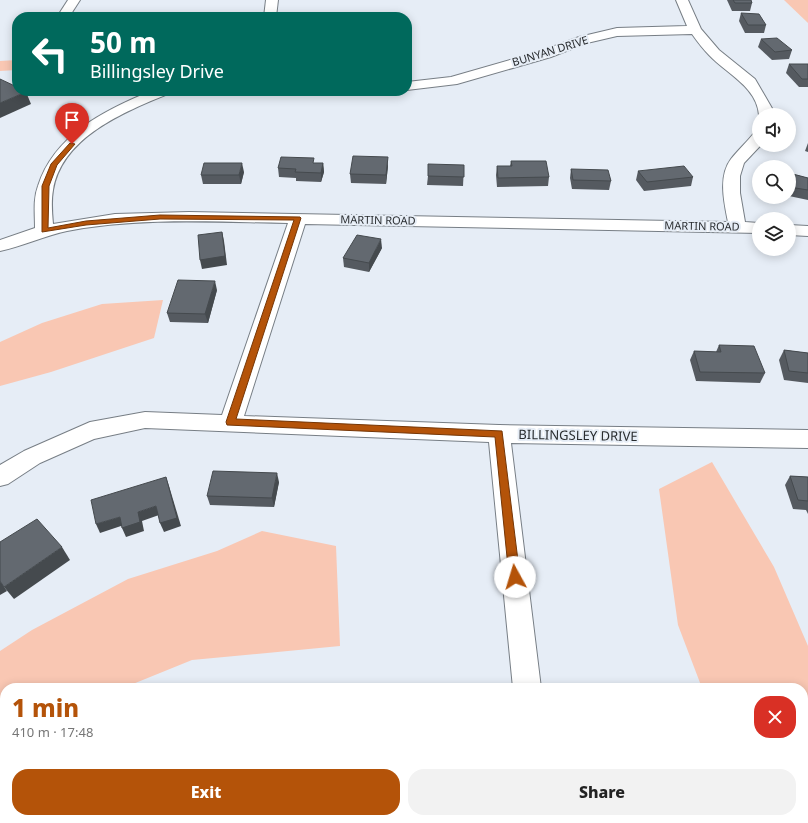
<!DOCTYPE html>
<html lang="en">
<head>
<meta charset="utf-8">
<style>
  :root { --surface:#fff; --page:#f2f2f2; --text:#222; --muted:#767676; --accent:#b45309 }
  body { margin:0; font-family:"Noto Sans",sans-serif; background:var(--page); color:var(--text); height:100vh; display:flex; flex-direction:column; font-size:15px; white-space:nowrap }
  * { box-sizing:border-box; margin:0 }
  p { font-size:13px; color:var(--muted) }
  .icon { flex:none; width:22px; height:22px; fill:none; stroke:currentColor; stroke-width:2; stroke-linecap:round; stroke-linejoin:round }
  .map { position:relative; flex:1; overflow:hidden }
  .sheet { position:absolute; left:0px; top:683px; width:808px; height:140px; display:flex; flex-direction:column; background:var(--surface); border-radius:16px 16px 0 0; box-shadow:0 2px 10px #0003 }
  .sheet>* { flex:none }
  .top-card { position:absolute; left:12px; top:12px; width:400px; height:84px; border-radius:16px; box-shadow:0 2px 10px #0003; background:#00695c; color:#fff; overflow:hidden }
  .controls { position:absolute; left:752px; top:108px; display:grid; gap:8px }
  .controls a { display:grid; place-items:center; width:44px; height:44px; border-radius:50%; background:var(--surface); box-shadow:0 2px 10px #0003; font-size:20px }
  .pin { position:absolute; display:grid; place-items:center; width:34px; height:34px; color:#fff; margin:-41px -17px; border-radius:50% 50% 50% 0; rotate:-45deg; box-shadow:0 0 4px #0007 }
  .pin .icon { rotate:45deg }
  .me { position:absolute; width:44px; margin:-22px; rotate:354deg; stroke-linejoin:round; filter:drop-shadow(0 0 3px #0008) }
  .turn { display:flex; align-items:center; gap:14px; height:84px; padding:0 12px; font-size:18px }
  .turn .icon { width:52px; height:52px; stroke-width:2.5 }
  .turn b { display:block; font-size:28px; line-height:34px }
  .round { display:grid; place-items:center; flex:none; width:42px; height:42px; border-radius:16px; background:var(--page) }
  .overview { display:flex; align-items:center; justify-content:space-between; height:68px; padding:0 12px }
  h1 { font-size:24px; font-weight:800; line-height:30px; color:var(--accent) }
  .primary-button { display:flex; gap:8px; margin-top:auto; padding:8px 12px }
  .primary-button a { flex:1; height:46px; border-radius:16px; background:var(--accent); color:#fff; font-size:16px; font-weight:800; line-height:46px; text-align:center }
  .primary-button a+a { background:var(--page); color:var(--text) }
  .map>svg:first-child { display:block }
</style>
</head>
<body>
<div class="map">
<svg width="808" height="823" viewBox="0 0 808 823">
  <rect width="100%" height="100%" fill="#e6edf6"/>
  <g fill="#f9c7b3">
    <polygon points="784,0 808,0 808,23"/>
    <polygon points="17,60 17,70 0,71 0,61"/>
    <polygon points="163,300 154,338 51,372 0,386 0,342 42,323 102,304"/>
    <polygon points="712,462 774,567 808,646 808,823 749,823 749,818 803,818 803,688 702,688 678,625 659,489"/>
    <polygon points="262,531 336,546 340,646 192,660 123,688 5,688 5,745 0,747 0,651 32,630 128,579 217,551"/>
  </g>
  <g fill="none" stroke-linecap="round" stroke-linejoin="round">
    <g stroke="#777e85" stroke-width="2">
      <g id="minor">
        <polygon points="68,0 80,0 69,17 57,17"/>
        <polygon points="266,0 278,0 276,17 264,17"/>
        <path d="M676 0H688L701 29 719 50 755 79 773 110V115H759C757 87 727 74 709 55 703 49 697 41 692 34L617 36 587 43 551 57 457 84 407 90V82L451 77 541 51 579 37 617 28 687 26Z"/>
        <path d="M151 91H170L168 94C124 112 62 137 53 190 51 201 52 213 53 224L115 214 189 212 728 222C724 202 718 176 731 159 738 150 747 142 754 133L759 131V145H761L744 163 740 176V193L745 222 759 223V233L305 224 244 416 499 425 808 430V448L511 443 541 688H513L489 442 145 428 94 439 40 463 8 484 0 486V465L24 451 90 422 145 412 222 415 288 223C215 222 139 217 67 231 44 236 23 246 0 251V240L35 228C35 214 33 199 38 186 54 135 105 110 151 91Z"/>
        <polygon points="789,225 808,226 808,236 789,235"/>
        <polygon points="218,818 500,818 502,823 216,823"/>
        <rect x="525" y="818" width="32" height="5"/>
      </g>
    </g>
    <use href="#minor" fill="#fff" fill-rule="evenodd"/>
  </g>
  <g fill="#555a60">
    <polygon points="727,0 751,0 752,3 750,11 732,11"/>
    <polygon points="741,13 766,25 764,33 745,33 739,21"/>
    <polygon points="761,39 792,50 789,59 772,60 758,47"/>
    <polygon points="789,64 808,64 808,87 799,87 786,73"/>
    <polygon points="808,143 808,152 805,151"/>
    <polygon points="511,161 549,177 548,186 497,187 496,175 497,166 510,166"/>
    <polygon points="315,163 323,163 324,172 321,182 296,181 296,178 279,177 278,168"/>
    <polygon points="464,165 463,186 427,185 428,176"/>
    <polygon points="388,166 386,184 351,183 350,174"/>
    <polygon points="571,169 611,181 609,190 572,189 570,178"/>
    <polygon points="638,171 693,177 691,186 644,191 636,180"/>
    <polygon points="244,172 241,184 203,184 201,175"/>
    <polygon points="789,173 808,178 808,200 789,196"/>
    <polygon points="382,248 369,272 344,267 343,258"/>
    <polygon points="217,290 208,323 170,322 167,313"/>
    <polygon points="719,345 765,373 760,383 696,381 690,360 694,351 716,352"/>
    <polygon points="784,350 808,353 808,383 784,380 779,360"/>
    <polygon points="790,476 808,477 808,514 806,510 793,509 785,485"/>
    <polygon points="279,482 274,507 210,505 207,496"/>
  </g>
  <g fill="#454a4e">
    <polygon points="26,92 31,104 0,118 0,103"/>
    <polygon points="388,157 388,166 386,184 386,175"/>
    <polygon points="242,163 244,172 241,184 239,175"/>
    <polygon points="323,163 324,172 321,182 321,173"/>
    <polygon points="222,232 224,241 227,265 202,269 200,260"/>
    <polygon points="381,239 382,248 369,272 369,263"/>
    <polygon points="215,281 217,290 208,323 205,314"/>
    <polygon points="277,473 279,482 274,507 272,498"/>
    <polygon points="166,477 169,486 181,526 164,532 160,523"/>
    <polygon points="156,506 159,515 142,521 144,531 126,537 122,528 138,512"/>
    <polygon points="120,517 124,525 100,533 96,524"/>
    <polygon points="62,547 70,560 14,599 4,587"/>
    <polygon points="0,581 7,591 0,595"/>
  </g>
  <g fill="#636970" stroke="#454a4e">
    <polygon points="733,0 751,0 752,3 735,3"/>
    <polygon points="741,13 759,14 766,25 748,25"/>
    <polygon points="777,38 792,50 775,52 761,39"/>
    <polygon points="789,64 808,64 808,79 802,79"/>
    <polygon points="0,79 17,87 17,91 25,91 26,92 0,103"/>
    <polygon points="353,156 388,157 386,175 350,174"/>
    <polygon points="281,157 314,158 313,163 323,163 321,173 295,172 296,169 278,168"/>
    <polygon points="511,161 546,161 549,177 498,178 497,166 512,166"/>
    <polygon points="204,163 242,163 239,175 201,175"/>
    <polygon points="428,164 464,165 464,177 428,176"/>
    <polygon points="684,166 693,177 647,182 638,171"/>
    <polygon points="571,169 608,170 611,181 573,180"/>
    <polygon points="789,173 808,178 808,190 789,187"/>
    <polygon points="222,232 225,256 200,260 198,235"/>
    <polygon points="357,235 381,239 369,263 343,258"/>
    <polygon points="178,280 215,281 205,314 167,313"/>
    <polygon points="719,345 754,346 765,373 700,372 694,351 721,352"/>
    <polygon points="784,350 808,353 808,373 789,371"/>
    <polygon points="213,471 277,473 272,498 207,496"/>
    <polygon points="790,476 808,477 808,501 798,500"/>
    <polygon points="166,477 177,518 160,523 156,506 138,512 140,522 122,528 120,517 96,524 91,500"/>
    <polygon points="37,519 62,547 4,587 0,581 0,542"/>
  </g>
  <polygon fill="#b45309" stroke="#753606" points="70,143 75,144 57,165 49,186 48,228 86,221 160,215 300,217 301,218 236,419 502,431 520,577 518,580 515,582 511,580 509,577 495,437 227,425 226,422 294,220 160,219 86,225 42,232 42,186 51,164"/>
  <g text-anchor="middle" stroke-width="4" stroke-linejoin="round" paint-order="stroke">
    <g font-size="11" fill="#292c2f" stroke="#e6edf6">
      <text transform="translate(550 51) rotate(-17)" y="4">BUNYAN DRIVE</text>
      <text transform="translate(378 220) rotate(1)" y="4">MARTIN ROAD</text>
      <text transform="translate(702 226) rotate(1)" y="4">MARTIN ROAD</text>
    </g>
    <g font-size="13" fill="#292c2f" stroke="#e6edf6">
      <text transform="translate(578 435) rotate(1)" y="5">BILLINGSLEY DRIVE</text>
    </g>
  </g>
</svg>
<div class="controls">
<a><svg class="icon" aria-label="sound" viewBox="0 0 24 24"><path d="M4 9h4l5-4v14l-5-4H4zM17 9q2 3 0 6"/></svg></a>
<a><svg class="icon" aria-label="search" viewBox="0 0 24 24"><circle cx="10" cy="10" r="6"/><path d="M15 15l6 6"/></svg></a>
<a><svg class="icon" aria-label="layers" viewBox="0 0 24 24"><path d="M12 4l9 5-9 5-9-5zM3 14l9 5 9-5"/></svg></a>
</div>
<div class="pin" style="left:72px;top:144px;background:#d93025"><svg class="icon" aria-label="arrive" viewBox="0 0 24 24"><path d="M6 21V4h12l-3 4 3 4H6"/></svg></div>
<svg class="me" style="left:515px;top:577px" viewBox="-20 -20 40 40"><circle r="19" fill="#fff"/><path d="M0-13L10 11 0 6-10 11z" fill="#b45309"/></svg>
<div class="top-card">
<div class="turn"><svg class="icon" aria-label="left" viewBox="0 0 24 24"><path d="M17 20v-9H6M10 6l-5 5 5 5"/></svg><div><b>50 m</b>Billingsley Drive</div></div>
</div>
<section class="sheet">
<div class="overview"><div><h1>1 min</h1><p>410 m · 17:48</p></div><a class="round" style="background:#d93025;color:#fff"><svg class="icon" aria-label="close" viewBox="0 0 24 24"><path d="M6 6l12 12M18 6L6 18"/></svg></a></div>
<div class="primary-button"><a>Exit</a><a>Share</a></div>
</section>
</div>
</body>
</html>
